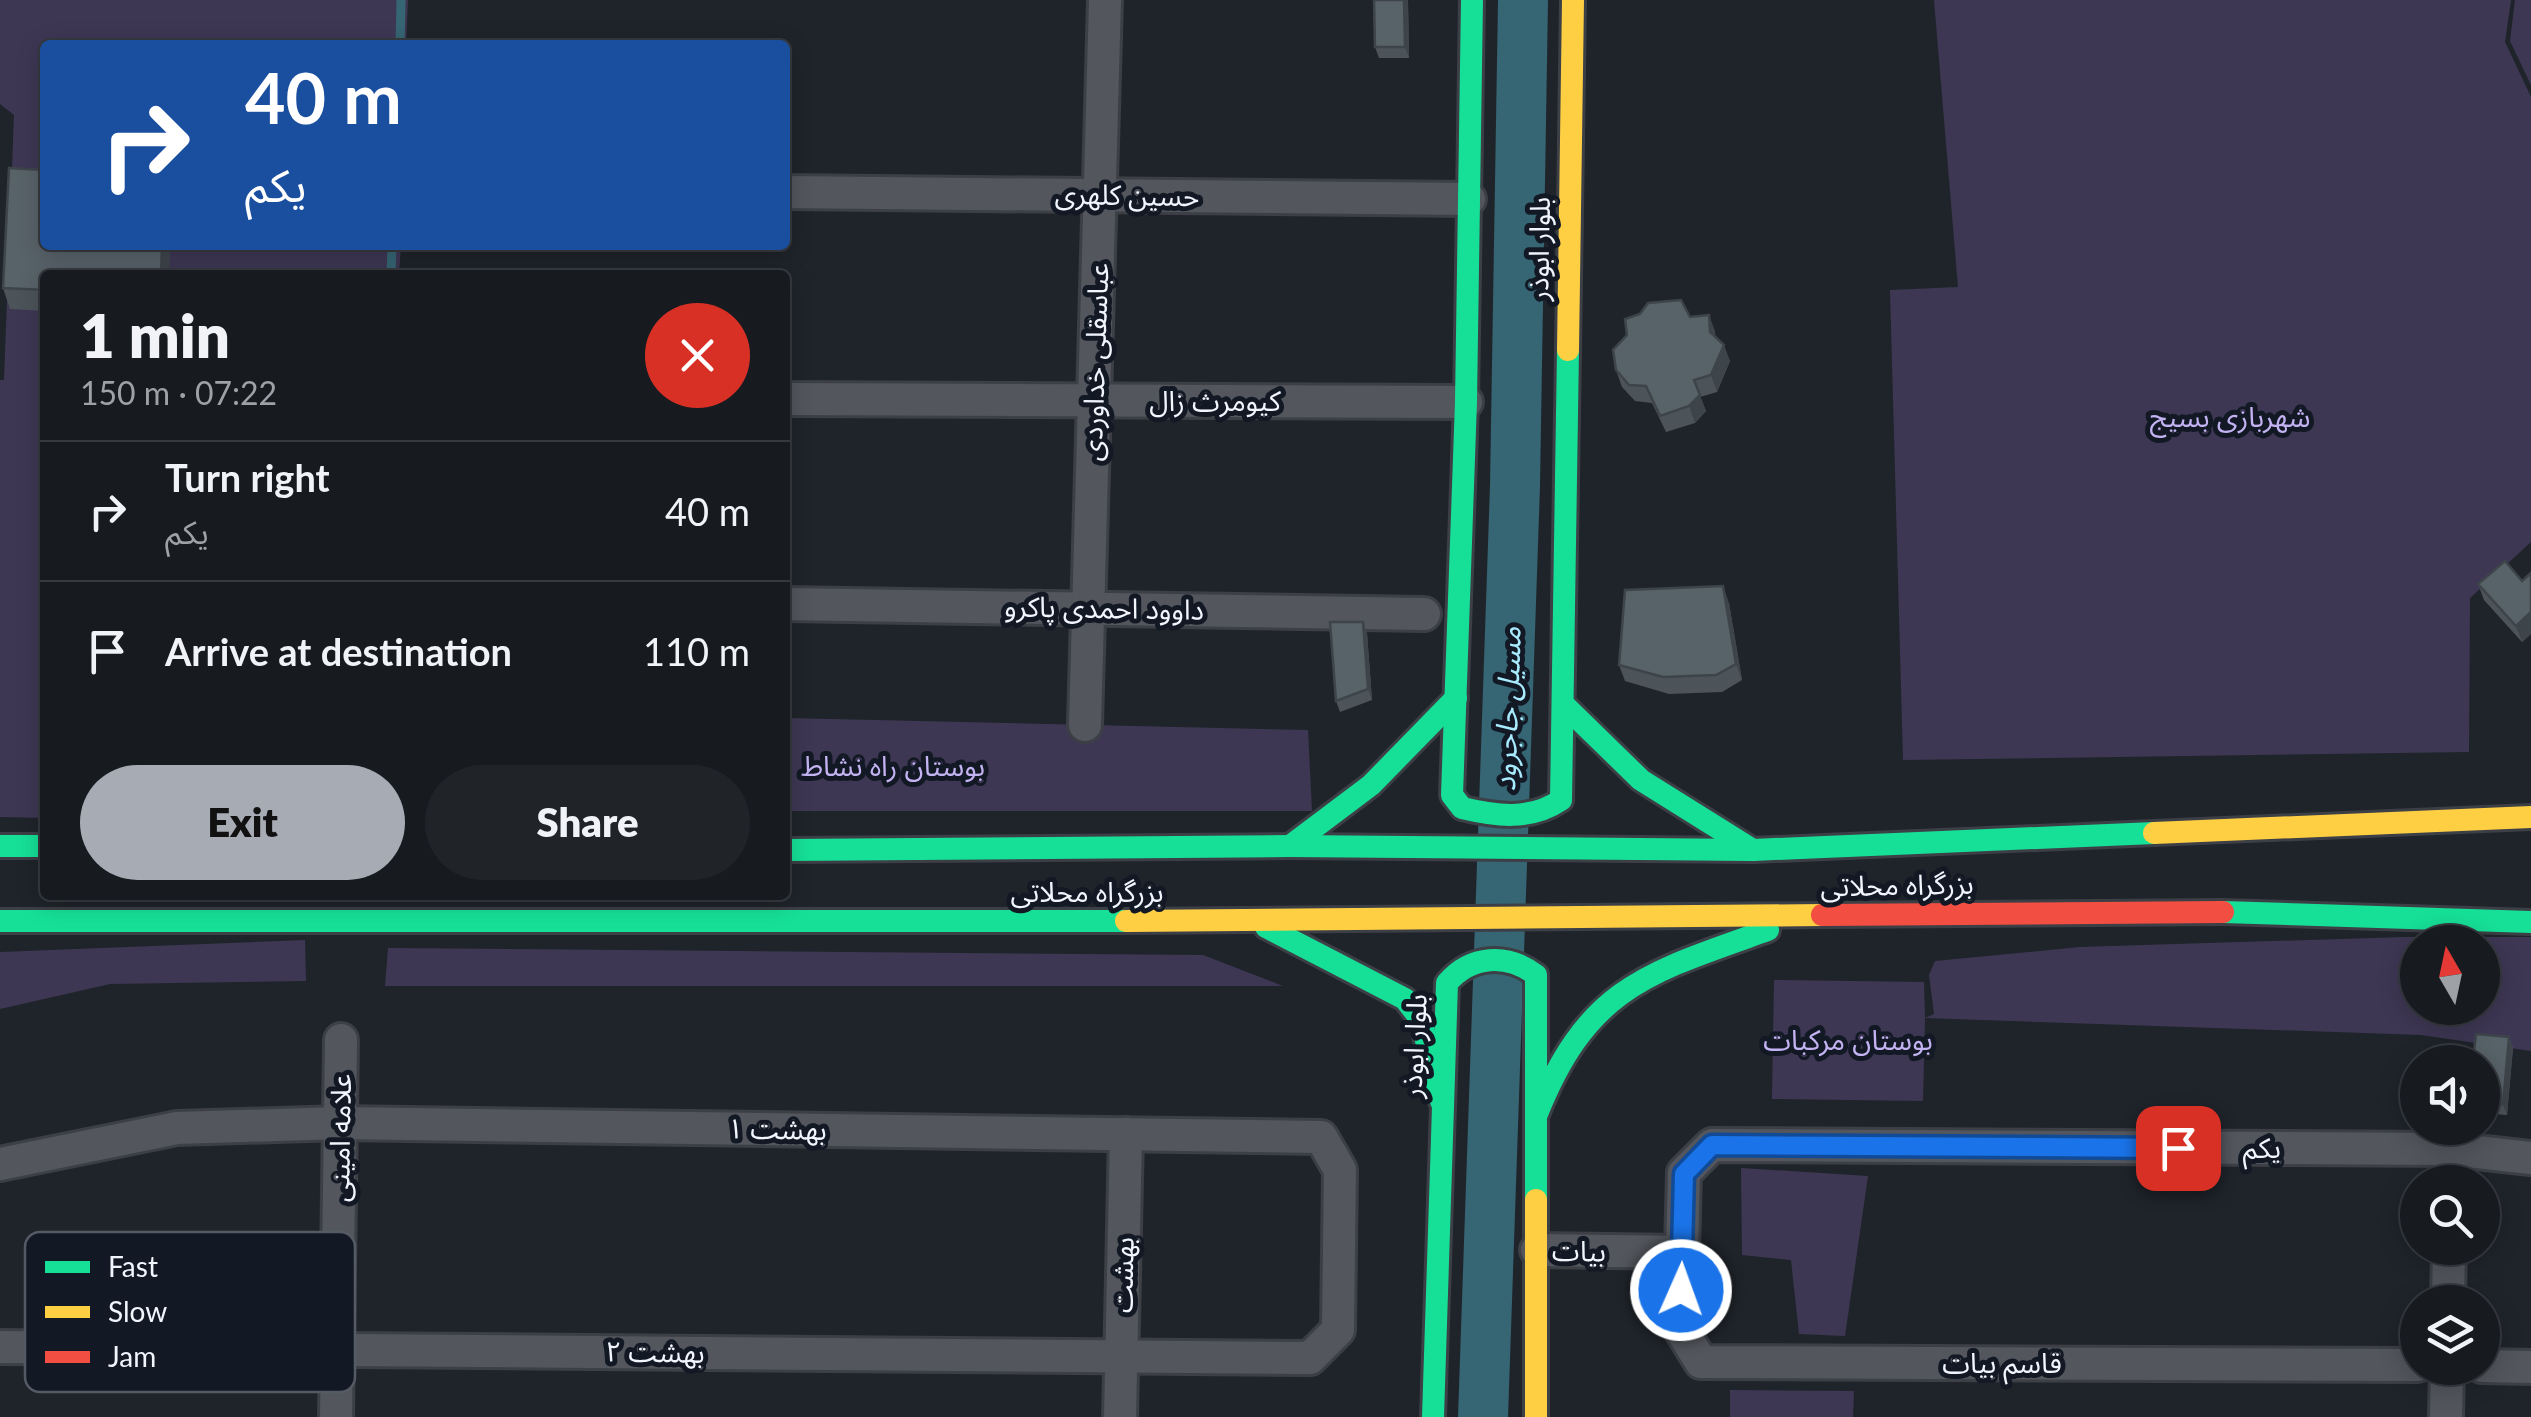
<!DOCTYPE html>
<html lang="en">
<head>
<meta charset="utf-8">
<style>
  :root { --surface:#171b20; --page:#202429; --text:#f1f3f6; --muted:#9ea1a5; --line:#36393e; --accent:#a7acb4 }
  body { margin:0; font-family:Lato,"Noto Sans Arabic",sans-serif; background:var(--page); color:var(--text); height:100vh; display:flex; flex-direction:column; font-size:38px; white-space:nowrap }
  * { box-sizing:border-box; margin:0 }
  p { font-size:32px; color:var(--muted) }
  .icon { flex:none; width:55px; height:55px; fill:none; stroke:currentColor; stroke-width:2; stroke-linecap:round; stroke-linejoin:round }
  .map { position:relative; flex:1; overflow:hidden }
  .details { position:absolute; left:40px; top:270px; width:750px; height:630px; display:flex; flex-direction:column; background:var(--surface); border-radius:10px; box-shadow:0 5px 25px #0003,0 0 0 2px var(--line) }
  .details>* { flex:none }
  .top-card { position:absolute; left:40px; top:40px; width:750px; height:210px; border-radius:10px; box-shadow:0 5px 25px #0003,0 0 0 2px var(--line); background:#1a4fa0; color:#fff; overflow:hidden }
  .needle { width:65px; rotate:351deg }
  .controls { position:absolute; left:2400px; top:925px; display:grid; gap:20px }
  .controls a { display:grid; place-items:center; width:100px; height:100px; border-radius:50%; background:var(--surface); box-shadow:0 5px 25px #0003,0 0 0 2px var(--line); font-size:50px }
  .pin { position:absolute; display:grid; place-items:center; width:85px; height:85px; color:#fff; margin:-42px; border-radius:20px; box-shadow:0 5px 15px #0006 }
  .me { position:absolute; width:110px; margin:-55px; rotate:2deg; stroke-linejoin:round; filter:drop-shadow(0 0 8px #0008) }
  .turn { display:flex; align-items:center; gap:35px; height:210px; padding:0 40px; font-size:45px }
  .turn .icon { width:130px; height:130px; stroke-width:2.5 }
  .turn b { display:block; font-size:70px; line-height:85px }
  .round { display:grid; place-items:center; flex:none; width:105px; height:105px; border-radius:52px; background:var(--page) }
  .overview { display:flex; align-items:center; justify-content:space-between; height:170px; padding:0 40px }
  h1 { font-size:60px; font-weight:800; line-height:75px }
  .primary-button { display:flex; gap:20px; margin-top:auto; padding:20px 40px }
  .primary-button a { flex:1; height:115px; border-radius:60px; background:var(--accent); color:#111; font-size:40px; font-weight:800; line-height:115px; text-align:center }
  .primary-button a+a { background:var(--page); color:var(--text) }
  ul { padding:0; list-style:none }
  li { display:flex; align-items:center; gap:30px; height:140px; padding:0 40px; border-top:2px solid var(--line) }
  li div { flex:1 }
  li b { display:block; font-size:38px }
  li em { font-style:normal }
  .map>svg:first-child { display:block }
</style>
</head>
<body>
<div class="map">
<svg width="2531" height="1417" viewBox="0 0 2531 1417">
  <rect width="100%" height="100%" fill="#1f242a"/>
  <g fill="#3e3754" fill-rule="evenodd">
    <polygon points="0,0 408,0 406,45 45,45 45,245 401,245 399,275 45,275 45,818 0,817 0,380 4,380 14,115 0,104"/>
    <polygon points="1934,0 2511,0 2505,42 2531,97 2531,542 2470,598 2469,752 1903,760 1890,290 1958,287"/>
    <polygon points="2515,0 2531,0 2531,85 2510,41"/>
    <polygon points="785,718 1308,730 1312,811 785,811"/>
    <path d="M2404 937H2531V1051L2421 1035 1925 1018 1923 1101 1772 1099 1774 980 1924 982 1925 1018 1934 1014 1929 975 1935 961 2080 947ZM2418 942H2482V1008H2418Z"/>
    <polygon points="305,940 306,981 110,984 0,1009 0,952"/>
    <polygon points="388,948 1203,955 1283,986 385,986"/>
    <polygon points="1741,1168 1868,1176 1845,1336 1799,1334 1791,1260 1742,1255"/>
    <polygon points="1730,1390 1854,1391 1853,1417 1730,1417"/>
  </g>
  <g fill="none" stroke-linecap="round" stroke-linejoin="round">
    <g stroke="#366573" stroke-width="9">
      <polyline points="400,45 401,0"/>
      <polyline points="391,275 392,245"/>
    </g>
    <polyline stroke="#366573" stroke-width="50" points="1483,1417 1515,486 1523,0"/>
    <g stroke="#3c3f45" stroke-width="38">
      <g id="street">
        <polyline points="785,192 1469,199"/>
        <polyline points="785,399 1466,402"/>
        <polyline points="785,604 1424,614"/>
        <polyline points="1085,725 1105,0"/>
        <polyline points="0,1164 177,1128 340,1123 1321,1137 1340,1170 1338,1330 1310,1358 0,1347"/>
        <polyline points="2450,1182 2450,1149"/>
        <polyline points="1537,1250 1682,1252"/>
        <polyline points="2448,1302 2449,1248"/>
        <polyline points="2418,1365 1701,1362 1680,1328 1684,1173 1712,1145 2450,1149 2531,1158"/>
        <polyline points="2482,1366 2531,1367"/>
        <polyline points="336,1417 341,1040"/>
        <polyline points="1120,1417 1126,1134"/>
        <polyline points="2446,1417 2447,1368"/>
      </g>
    </g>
    <g stroke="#3c3f45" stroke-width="28">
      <g id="fast">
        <path d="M1472 0 1466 402 1452 795 1462 808C1496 816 1530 821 1561 800L1568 350"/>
        <polyline points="1563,704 1641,780 1753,850"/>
        <polyline points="0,846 45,846"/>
        <polyline points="1290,846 1371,785 1456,698"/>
        <polyline points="785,850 1290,846 1753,850 2154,833"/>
        <polyline points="2223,912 2531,922"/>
        <polyline points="0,921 1126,921"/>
        <polyline points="1266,927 1405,999 1421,1020 1441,1101"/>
        <path d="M1537 1114C1588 987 1647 973 1768 930"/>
        <path d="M1433 1417 1447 983C1471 955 1507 953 1536 975V1200"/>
      </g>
    </g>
    <g stroke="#3c3f45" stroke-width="28">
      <g id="slow">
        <polyline points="1568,350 1573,0"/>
        <polyline points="2154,833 2531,817"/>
        <polyline points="1126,921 1822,915"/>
        <polyline points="1536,1200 1536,1417"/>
      </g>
    </g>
    <g stroke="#3c3f45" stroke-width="28">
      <polyline id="jam" points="1822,915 2223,912"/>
    </g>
    <use href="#street" stroke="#53565c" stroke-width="32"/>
    <use href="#fast" stroke="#16e098" stroke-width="22"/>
    <use href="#slow" stroke="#ffcf43" stroke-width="22"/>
    <use href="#jam" stroke="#f24e42" stroke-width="22"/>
  </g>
  <g fill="#4c545a">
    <polygon points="1374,0 1408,0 1409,58 1379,58 1375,47"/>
    <polygon points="45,245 170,245 169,275 45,275 45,311 10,309 3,288"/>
    <polygon points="1690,317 1715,331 1715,337 1730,361 1717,392 1700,397 1706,411 1695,423 1666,432 1652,403 1635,401 1622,387 1616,370"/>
    <polygon points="2531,573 2531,634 2522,642 2484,600 2478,584 2522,581"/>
    <polygon points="1729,603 1742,680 1722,692 1669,694 1625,681 1619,665"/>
    <polygon points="1363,622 1367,633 1372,700 1340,712 1336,701"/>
    <polygon points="2509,1037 2513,1048 2507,1115 2482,1113 2482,1062"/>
  </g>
  <g fill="#3e454a">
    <polygon points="1404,0 1408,0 1409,58 1405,47"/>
    <polygon points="162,245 170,245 169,275 161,275"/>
    <polygon points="1709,315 1715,331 1716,349 1710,332"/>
    <polygon points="1724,345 1730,361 1717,392 1711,375"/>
    <polygon points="1700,395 1706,411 1695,423 1689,406"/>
    <polygon points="1723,586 1729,603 1742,680 1736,664"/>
    <polygon points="2531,612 2531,634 2522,642 2516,626"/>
    <polygon points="1363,622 1367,633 1372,700 1368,689"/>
    <polygon points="2509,1037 2513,1048 2507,1115 2503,1104"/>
  </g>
  <g fill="#586269" stroke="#3e454a" stroke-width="2.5">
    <polygon points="1374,0 1404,0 1405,47 1375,47"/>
    <polygon points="9,168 45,170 45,245 162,245 161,275 45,275 45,290 3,288"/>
    <polygon points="1681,300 1690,317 1709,315 1710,332 1724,345 1711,375 1694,380 1700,395 1689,406 1660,416 1646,386 1629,385 1616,370 1613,350 1627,335 1625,319 1640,314 1648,303"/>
    <polygon points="2505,561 2522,581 2531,573 2531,612 2516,626 2478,584"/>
    <polygon points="1723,586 1736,664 1716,675 1663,677 1619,665 1625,590"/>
    <polygon points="1330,622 1363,622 1368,689 1336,701"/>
    <polygon points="2476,1034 2509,1037 2503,1104 2482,1103 2482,1062 2473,1062"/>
  </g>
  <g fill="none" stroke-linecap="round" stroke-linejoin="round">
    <g stroke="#114b97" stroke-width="25">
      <polyline id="route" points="1681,1290 1684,1174 1712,1145 2178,1148"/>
    </g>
    <use href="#route" stroke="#1a73e8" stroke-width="18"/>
  </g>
  <g text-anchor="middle" stroke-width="10" stroke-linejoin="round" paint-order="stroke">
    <g font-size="28" fill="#f0f5fe" stroke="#121924">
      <text transform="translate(1127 195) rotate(1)" y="10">حسین کلهری</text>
      <text transform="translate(1539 249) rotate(-89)" y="10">بلوار ابوذر</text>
      <text transform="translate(1095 362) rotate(-88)" y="10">عباسقلی خداوردی</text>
      <text x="1215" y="411">کیومرث زال</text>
      <text transform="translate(1104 608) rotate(1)" y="10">داوود احمدی پاکرو</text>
      <text transform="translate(1897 885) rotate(-1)" y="10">بزرگراه محلاتی</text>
      <text x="1087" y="902">بزرگراه محلاتی</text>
      <text transform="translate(1414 1046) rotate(-87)" y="10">بلوار ابوذر</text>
      <text transform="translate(777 1129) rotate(1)" y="10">بهشت ۱</text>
      <text transform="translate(340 1138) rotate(-89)" y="10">علامه امینی</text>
      <text x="2262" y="1158">یکم</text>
      <text transform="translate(1579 1251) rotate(1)" y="10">بیات</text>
      <text transform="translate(1123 1275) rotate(-89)" y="10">بهشت</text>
      <text transform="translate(655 1352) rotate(1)" y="10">بهشت ۲</text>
      <text x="2002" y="1373">قاسم بیات</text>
    </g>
    <g font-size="28" fill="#c3b3f2" stroke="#121924">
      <text x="2230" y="427">شهربازی بسیج</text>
      <text x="893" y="776">بوستان راه نشاط</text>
      <text x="1848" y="1050">بوستان مرکبات</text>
    </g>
    <g font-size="30" font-style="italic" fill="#a8eafe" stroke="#121924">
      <text transform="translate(1508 709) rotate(-88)" y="10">مسیل جاجرود</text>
    </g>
  </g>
  <rect x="25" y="1232" width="330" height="160" rx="15" fill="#121924" stroke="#555b65" stroke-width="2.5"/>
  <rect x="45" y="1261" width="45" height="12" fill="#16e098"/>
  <rect x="45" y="1306" width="45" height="12" fill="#ffcf43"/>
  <rect x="45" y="1351" width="45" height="12" fill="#f24e42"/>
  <g font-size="28" fill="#f0f5fe">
    <text x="108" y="1277">Fast</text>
    <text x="108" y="1322">Slow</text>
    <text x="108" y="1367">Jam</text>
  </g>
</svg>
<div class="controls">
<a><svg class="needle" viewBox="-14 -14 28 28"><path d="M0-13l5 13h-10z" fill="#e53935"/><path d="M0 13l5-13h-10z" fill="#9ea1a5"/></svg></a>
<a><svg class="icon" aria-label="sound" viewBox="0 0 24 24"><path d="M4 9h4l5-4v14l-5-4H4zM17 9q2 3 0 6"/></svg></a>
<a><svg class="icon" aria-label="search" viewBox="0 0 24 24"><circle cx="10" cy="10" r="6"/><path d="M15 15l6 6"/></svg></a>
<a><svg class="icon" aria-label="layers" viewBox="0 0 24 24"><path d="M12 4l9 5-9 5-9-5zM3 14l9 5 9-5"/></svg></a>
</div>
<div class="pin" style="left:2178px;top:1148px;background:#d93025"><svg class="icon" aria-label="arrive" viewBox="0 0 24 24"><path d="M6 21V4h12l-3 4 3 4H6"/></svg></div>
<svg class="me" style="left:1681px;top:1290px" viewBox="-20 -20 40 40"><circle r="17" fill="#1a73e8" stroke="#fff" stroke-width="3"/><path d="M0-11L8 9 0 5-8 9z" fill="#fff"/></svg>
<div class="top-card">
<div class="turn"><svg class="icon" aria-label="right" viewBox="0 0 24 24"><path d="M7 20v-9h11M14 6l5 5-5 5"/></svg><div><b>40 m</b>یکم</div></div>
</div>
<section class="details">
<div class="overview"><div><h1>1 min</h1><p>150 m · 07:22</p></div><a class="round" style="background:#d93025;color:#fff"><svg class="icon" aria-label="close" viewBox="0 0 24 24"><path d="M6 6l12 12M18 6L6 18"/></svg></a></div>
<ul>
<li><svg class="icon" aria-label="right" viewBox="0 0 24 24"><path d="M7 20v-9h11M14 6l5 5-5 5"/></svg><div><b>Turn right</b><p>یکم</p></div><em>40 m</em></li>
<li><svg class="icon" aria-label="arrive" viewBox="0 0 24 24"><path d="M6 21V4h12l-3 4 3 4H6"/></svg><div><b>Arrive at destination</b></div><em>110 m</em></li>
</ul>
<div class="primary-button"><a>Exit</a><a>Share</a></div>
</section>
</div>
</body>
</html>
